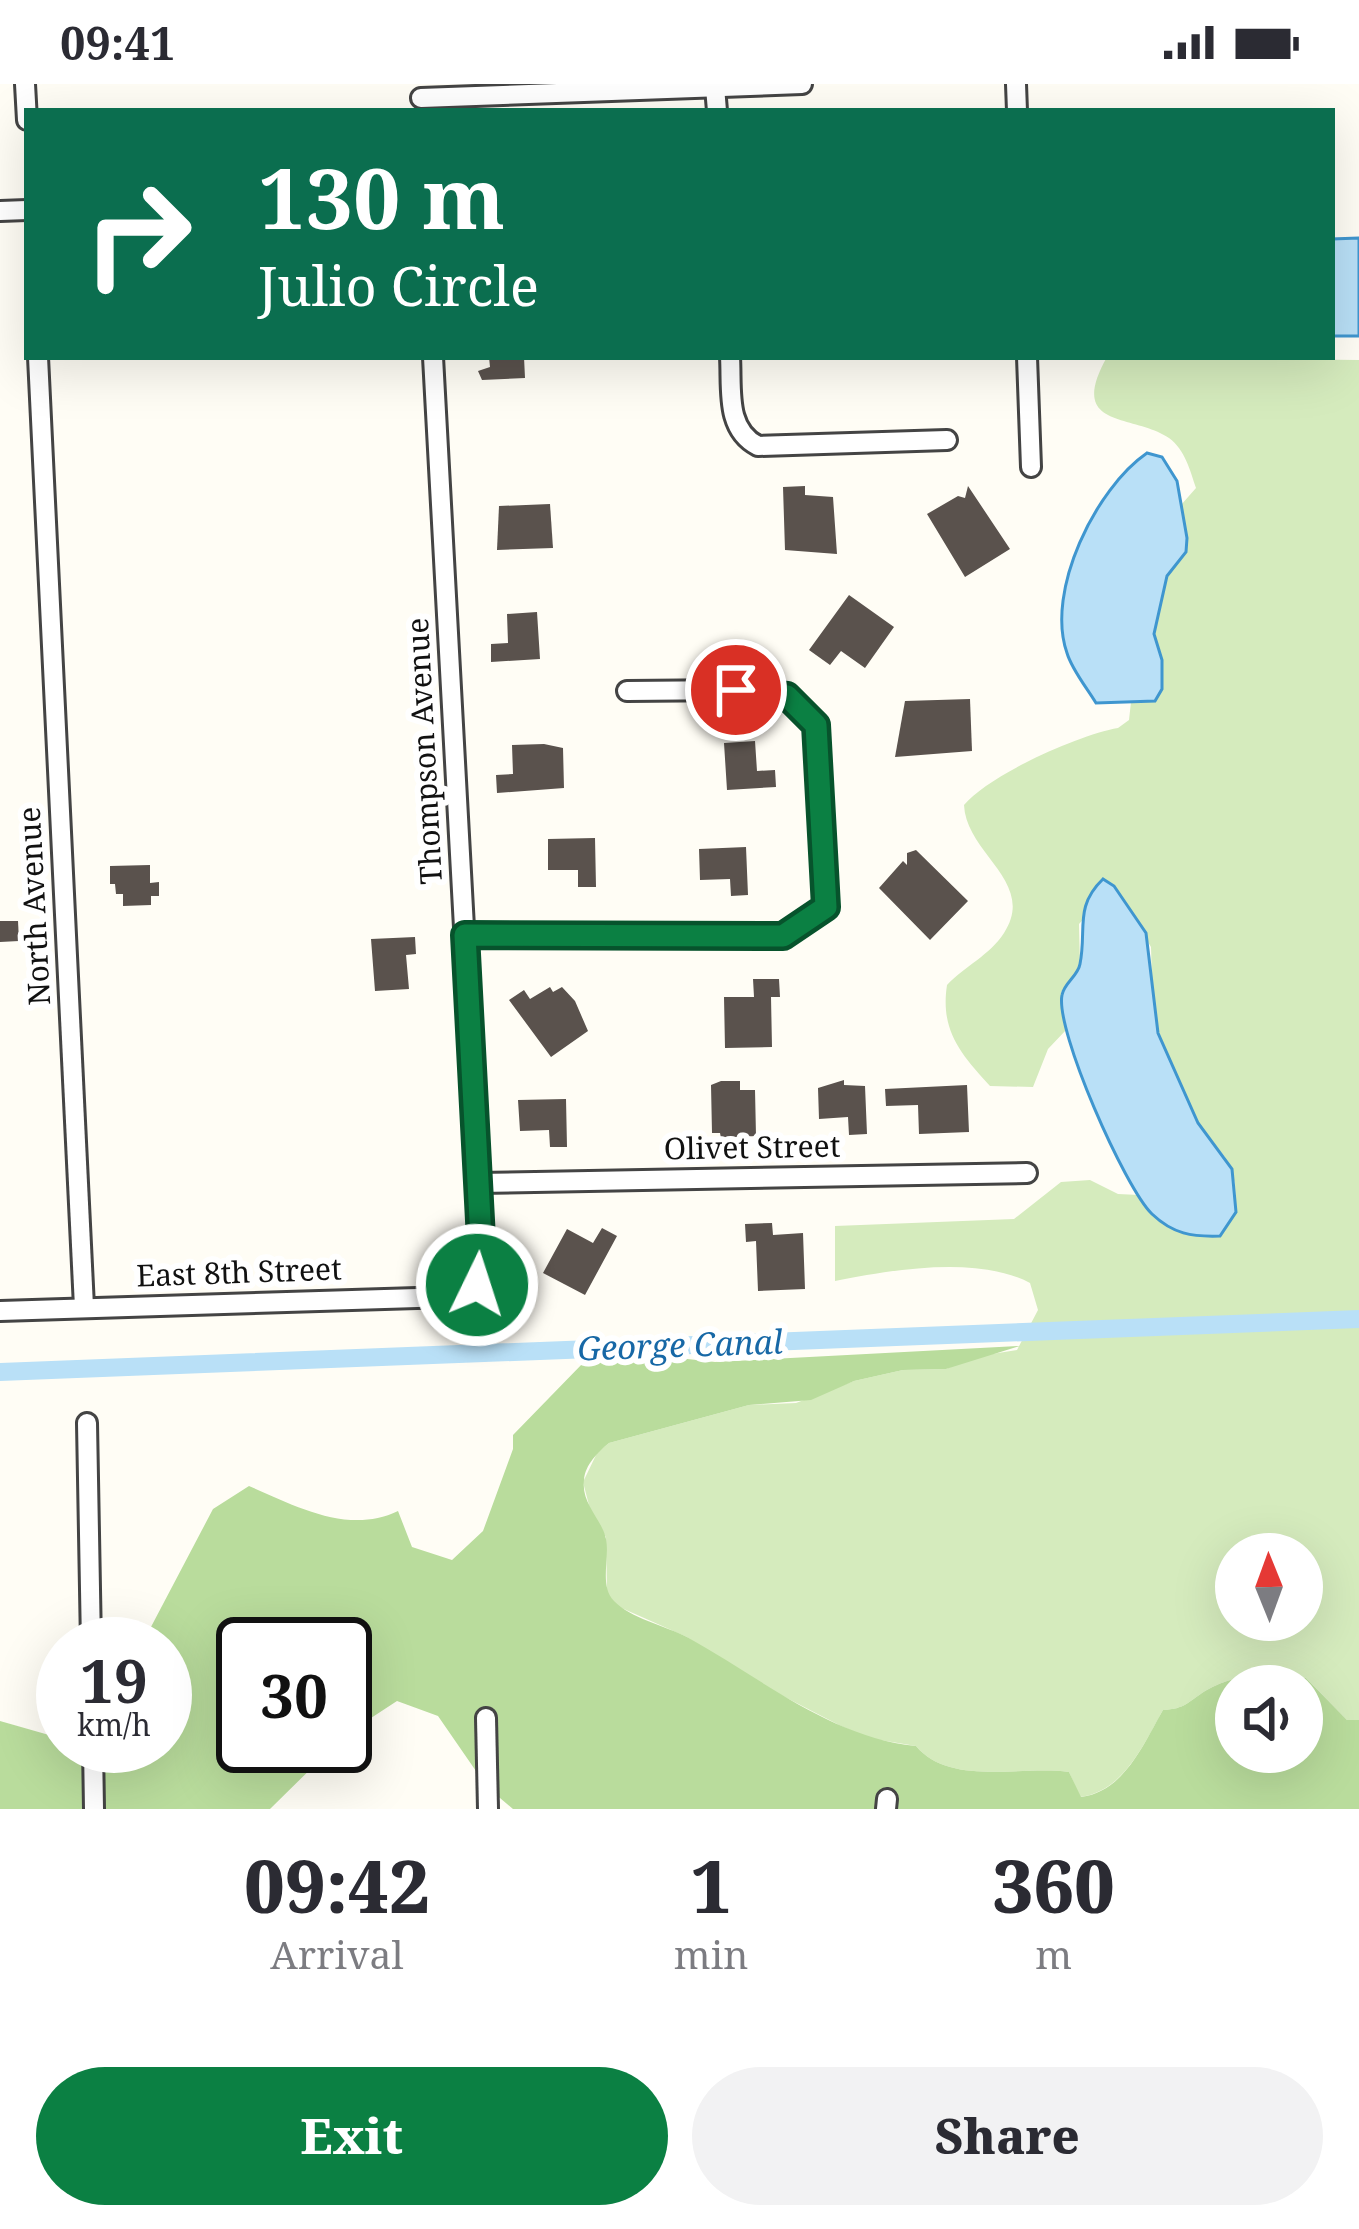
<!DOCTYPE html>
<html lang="en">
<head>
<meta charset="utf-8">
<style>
  :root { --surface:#fff; --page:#f2f2f3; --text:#2b2b33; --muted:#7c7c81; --accent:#0b8043 }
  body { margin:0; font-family:"Noto Serif",serif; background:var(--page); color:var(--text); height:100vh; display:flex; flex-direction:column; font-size:45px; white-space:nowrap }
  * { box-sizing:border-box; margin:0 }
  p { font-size:39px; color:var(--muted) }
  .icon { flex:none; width:66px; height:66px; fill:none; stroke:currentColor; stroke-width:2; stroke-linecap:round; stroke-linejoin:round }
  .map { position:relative; height:1725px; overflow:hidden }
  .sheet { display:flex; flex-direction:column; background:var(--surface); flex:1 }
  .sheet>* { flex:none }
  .banner { position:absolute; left:24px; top:24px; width:1311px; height:252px; border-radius:0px; box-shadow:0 12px 48px #0002; background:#0b6e4f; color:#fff; overflow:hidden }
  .needle { width:78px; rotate:359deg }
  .controls { position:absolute; left:1215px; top:1449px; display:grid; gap:24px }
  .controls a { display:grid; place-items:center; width:108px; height:108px; border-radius:50%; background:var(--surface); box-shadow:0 12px 48px #0002; font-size:60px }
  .speed { position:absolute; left:36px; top:1533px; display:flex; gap:24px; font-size:60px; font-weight:700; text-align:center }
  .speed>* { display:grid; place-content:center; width:156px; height:156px; border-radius:50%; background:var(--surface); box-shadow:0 12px 48px #0002; line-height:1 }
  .speed small { font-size:30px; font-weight:400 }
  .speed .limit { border:6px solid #111; border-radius:18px; background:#fff; color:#111 }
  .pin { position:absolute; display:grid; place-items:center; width:102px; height:102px; color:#fff; margin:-51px; border:6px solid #fff; border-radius:50%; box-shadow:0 3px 12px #0007 }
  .me { position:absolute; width:132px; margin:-66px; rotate:4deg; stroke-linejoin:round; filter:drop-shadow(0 0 9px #0008) }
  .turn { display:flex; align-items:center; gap:42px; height:252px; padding:0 36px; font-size:54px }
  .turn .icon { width:156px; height:156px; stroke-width:2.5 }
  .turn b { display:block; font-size:84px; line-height:102px }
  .eta { display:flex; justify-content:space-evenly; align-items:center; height:204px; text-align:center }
  .eta b { font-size:72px; font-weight:800; line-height:84px }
  .cta { display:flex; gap:24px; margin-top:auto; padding:24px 36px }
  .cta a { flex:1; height:138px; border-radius:72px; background:var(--accent); color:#fff; font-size:48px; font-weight:800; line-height:138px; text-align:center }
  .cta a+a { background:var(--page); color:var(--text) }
  .status { display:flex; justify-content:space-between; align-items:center; height:84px; padding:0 60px; background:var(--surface); direction:ltr }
  .status svg { height:33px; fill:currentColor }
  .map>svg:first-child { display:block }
</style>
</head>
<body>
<div class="status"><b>09:41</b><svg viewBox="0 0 49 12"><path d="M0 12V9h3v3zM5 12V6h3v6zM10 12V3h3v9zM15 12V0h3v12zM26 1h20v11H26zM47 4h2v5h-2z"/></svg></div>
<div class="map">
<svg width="1359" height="1725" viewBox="0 0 1359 1725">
  <rect width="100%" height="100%" fill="#fffdf5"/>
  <path fill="#d5ebbd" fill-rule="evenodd" d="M1107 273 1359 276V1636H1347L1306 1594C1271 1589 1236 1588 1205 1607 1188 1618 1185 1625 1163 1626 1144 1660 1123 1708 1080 1713L1069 1688C1023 1681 950 1703 916 1662L868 1654 839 1641 740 1590 687 1553 617 1522 607 1509 606 1453 591 1429 583 1398 597 1369 609 1359 749 1321 796 1319 854 1297 903 1286 946 1285 973 1273 1017 1266 1038 1226 1030 1199C977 1171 891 1186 835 1197V1142L1014 1135 1061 1098 1090 1096 1118 1110 1139 1111C1159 1143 1183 1153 1219 1152L1236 1128 1235 1099 1225 1073 1198 1039 1163 963 1153 934 1151 863 1114 802 1079 840 1080 883 1061 908 1066 946 1048 965 1033 1003 990 1002C961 970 940 947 947 901 965 882 990 871 1004 849 1037 798 966 770 964 721 989 691 1078 651 1118 644L1129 636 1131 618 1155 617 1154 550 1167 492 1187 454 1181 421 1196 404C1190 386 1185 366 1169 354 1133 329 1066 346 1107 273ZM1236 1470H1302V1536H1236Z"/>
  <path fill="#b9dc9c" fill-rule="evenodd" d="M1020 1262 946 1285 903 1286 854 1297 811 1316 749 1321 609 1359C598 1368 585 1381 584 1396 581 1420 602 1435 606 1455 610 1474 599 1502 614 1517 630 1534 666 1542 687 1553 761 1594 830 1653 916 1662 950 1703 1023 1681 1069 1688L1081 1713C1124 1708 1144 1659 1163 1626 1185 1625 1188 1618 1205 1607 1236 1588 1271 1589 1306 1594L1347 1636H1359V1725H513L487 1703 438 1632 397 1617 345 1651V1560H243V1662H334L270 1725H0V1637L63 1655V1662H165V1560H142L213 1425 249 1402C296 1422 348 1451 398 1427L412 1463 452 1476 483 1447 513 1365V1351L584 1278 641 1270 715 1278ZM1236 1602H1302V1668H1236Z"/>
  <g fill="#b9e0f7" stroke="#3f96cf" stroke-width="3">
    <polygon points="1359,154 1359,252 1332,252 1332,155"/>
    <path d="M1147 369 1162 373 1177 397 1187 454 1186 468 1167 492 1154 550 1162 576V605L1155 617 1096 619C1087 604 1072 586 1067 569 1045 507 1096 404 1147 369Z"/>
    <path d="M1103 795 1114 802 1146 849 1158 949 1198 1039 1232 1085 1236 1128 1220 1152C1192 1153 1173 1150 1152 1130 1125 1104 1055 946 1062 911 1064 899 1078 892 1080 880 1087 845 1074 823 1103 795Z"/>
  </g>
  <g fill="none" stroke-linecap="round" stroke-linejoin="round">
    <polyline stroke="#b9e0f7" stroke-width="18" points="0,1288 1359,1235"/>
  </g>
  <g fill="#5a524d">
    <polygon points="489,273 524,273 525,294 482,296 478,287 490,283"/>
    <polygon points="805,402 805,411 833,413 837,470 785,466 783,403"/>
    <polygon points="968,402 1010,465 965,493 927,430 958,412 965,414"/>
    <polygon points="550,420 553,464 497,466 499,422"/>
    <polygon points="849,511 894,543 865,584 841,567 830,581 809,566"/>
    <polygon points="537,528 540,575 491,578 491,560 508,559 507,530"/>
    <polygon points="970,615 972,667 895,673 905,617"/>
    <polygon points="755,657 757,687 775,686 776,703 727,706 724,659"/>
    <polygon points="544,660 563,664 564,704 497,709 496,691 513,690 512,661"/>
    <polygon points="595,754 596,803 578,803 578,786 548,786 548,755"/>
    <polygon points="746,763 748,811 731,812 730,795 700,796 699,765"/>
    <polygon points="916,766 968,817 930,856 879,804 903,777 907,781 907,769"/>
    <polygon points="150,781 150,799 159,798 159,812 151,812 151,821 123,822 123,810 116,810 115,800 110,800 110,782"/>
    <polygon points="0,837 18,837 19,857 0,858"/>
    <polygon points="415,853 416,870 406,871 409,905 375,907 371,855"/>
    <polygon points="753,895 779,895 780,913 771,913 772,963 725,964 724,913 754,913"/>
    <polygon points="550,903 553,908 562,903 575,917 588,947 551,973 509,916 524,906 530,915"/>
    <polygon points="844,996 844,1001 865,1002 867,1050 849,1051 848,1033 819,1035 818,1004"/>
    <polygon points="721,997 740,997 740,1006 755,1006 756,1052 721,1054 720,1049 712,1049 711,1001"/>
    <polygon points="967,1001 969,1048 919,1050 918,1021 886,1022 885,1005"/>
    <polygon points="566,1015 567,1063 550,1063 549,1046 520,1047 518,1016"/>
    <polygon points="772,1139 773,1151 803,1149 805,1205 758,1207 756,1157 746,1158 745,1140"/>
    <polygon points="602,1144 617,1152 585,1211 543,1189 567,1145 593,1159"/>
  </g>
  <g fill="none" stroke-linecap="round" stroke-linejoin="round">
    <g stroke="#444" stroke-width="24">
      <g id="street">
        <polyline points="25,0 27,36"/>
        <polyline points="1016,0 1017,27"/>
        <polyline points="715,3 717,27"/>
        <polyline points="421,14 802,0"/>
        <polyline points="0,127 27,126"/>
        <polyline points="38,273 84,1223"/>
        <path d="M730 273C732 305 725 345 758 362L947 356"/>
        <polyline points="1027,273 1031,383"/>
        <polyline points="465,851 783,852 827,823 816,641 787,612 736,606 627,607"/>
        <polyline points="478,1099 1027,1089"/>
        <polyline points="0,1227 450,1213 477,1201 482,1175 433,273"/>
        <polyline points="87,1339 91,1560"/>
        <polyline points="486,1634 488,1725"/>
        <polyline points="93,1662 94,1725"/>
        <polyline points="886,1725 887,1715"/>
      </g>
    </g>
    <use href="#street" stroke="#fff" stroke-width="18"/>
  </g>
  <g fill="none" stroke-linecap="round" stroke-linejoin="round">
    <g stroke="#07532c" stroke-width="30">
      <polyline id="route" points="477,1201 482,1174 465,851 783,852 826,823 816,641 787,612 736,606"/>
    </g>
    <use href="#route" stroke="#0b8043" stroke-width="21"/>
  </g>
  <g text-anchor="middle" stroke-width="12" stroke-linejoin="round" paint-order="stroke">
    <g font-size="30" fill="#111" stroke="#fff">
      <text transform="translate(425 667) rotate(-93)" y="10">Thompson Avenue</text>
      <text transform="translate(35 822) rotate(-93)" y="10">North Avenue</text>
      <text transform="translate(752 1064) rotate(-1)" y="10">Olivet Street</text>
      <text transform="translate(239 1189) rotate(-2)" y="10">East 8th Street</text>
    </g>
    <g font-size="33" font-style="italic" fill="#1768a6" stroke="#fff">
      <text transform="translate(680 1261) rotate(-2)" y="12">George Canal</text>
    </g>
  </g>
</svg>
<div class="controls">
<a><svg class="needle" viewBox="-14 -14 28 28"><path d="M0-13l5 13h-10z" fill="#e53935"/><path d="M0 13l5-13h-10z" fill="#7c7c81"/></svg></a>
<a><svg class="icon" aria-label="sound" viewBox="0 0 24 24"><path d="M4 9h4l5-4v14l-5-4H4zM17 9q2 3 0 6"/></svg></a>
</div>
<div class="speed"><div>19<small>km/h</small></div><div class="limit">30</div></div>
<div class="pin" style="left:736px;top:606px;background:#d93025"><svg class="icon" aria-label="arrive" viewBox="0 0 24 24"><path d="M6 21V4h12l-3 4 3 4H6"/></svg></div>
<svg class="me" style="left:477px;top:1201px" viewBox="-20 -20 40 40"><circle r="17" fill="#0b8043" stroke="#fff" stroke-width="3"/><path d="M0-11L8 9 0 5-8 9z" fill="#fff"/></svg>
<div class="banner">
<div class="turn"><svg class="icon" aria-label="right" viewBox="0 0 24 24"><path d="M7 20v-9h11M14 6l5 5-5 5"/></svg><div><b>130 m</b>Julio Circle</div></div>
</div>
</div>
<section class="sheet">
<div class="eta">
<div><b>09:42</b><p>Arrival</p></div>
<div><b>1</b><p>min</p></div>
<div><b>360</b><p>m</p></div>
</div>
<div class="cta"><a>Exit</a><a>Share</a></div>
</section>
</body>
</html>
